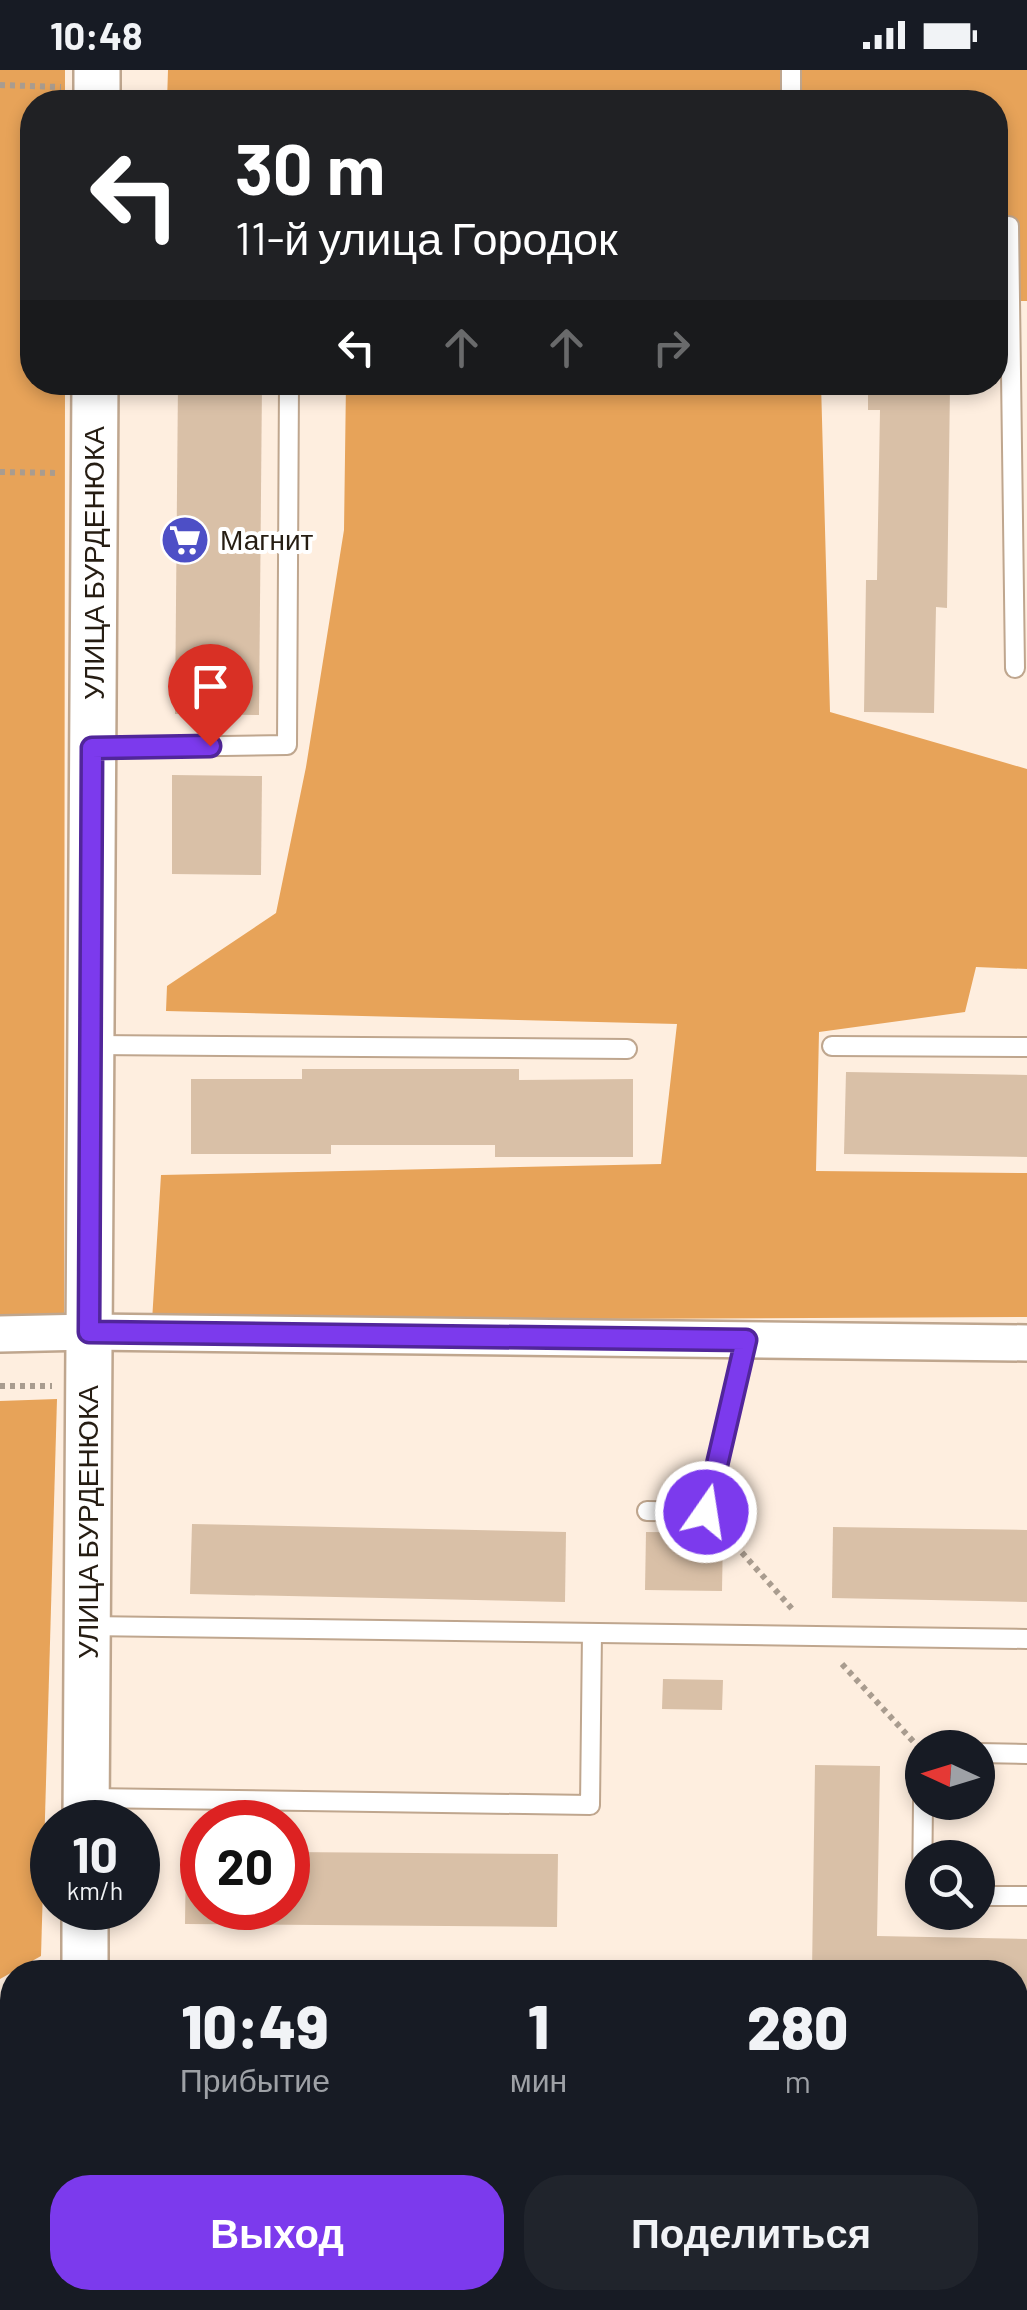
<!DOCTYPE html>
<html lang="ru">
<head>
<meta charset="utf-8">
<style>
  :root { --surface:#171b24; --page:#20242c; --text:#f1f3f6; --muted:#9ea1a6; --accent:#7c3aed }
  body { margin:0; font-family:Barlow,sans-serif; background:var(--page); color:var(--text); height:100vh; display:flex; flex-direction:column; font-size:38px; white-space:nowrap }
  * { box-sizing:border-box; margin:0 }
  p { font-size:32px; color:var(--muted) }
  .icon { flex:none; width:55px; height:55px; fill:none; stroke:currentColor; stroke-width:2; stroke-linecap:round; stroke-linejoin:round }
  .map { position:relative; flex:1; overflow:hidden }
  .sheet { position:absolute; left:0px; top:1890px; width:1028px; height:350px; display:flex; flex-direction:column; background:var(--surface); border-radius:40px 40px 0 0; box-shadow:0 5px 15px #0003 }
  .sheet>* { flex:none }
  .banner { position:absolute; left:20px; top:20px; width:988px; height:305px; border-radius:40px; box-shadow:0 5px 15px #0003; background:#202124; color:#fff; overflow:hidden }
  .needle { width:65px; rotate:274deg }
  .tools { position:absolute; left:905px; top:1660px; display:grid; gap:20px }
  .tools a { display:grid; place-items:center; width:90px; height:90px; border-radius:50%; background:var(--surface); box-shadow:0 5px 15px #0003; font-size:50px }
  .speed { position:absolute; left:30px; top:1730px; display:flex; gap:20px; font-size:50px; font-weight:700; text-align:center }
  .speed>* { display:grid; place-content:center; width:130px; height:130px; border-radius:50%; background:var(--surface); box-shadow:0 5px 15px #0003; line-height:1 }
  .speed small { font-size:25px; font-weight:400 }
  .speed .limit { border:15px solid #d22; background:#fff; color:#111 }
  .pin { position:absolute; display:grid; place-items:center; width:85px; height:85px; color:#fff; margin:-102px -42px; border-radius:50% 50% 50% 0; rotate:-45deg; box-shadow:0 0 10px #0007 }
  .pin .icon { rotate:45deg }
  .me { position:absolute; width:110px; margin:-55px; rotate:13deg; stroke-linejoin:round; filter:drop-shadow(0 0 8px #0008) }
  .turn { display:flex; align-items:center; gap:35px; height:210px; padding:0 50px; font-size:45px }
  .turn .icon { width:130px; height:130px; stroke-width:2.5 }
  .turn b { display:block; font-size:70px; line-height:85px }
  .lanes { display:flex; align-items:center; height:95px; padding:0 50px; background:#0003; justify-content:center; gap:50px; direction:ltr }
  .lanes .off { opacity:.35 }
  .eta { display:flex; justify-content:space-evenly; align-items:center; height:170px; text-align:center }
  .eta b { font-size:60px; font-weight:800; line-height:70px }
  .button { display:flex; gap:20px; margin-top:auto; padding:20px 50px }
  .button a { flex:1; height:115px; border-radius:40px; background:var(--accent); color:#fff; font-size:40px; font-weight:800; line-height:115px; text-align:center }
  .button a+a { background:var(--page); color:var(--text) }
  .status { display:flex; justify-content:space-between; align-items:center; height:70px; padding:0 50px; background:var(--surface); direction:ltr }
  .status svg { height:28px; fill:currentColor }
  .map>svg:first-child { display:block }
</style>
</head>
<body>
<div class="status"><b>10:48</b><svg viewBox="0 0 49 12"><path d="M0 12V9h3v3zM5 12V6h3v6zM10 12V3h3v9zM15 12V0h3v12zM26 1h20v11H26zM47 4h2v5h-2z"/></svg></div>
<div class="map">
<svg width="1027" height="2240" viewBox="0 0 1027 2240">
  <rect width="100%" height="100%" fill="#feeedf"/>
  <g fill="#e7a359">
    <polygon points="0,0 65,0 65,32 32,32 32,312 65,313 64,1245 0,1245"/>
    <polygon points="168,0 1027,0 1027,231 995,231 995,32 167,32"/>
    <polygon points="346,313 821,313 830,642 1027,699 1027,899 976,897 965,942 819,962 816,1101 1027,1103 1027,1247 152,1251 161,1105 661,1094 677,954 166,941 167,916 276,843 306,697 344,460"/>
    <polygon points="57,1329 41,1886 0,1909 0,1331"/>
  </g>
  <g fill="#d9c0a7">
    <polygon points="178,312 262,312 259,645 175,644"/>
    <polygon points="868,312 937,312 937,316 950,316 947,538 936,537 934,643 864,642 866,510 877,510 880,340 868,340"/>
    <polygon points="172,705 262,706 261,805 172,804"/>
    <polygon points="302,999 519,999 519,1010 633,1009 633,1087 495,1087 495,1075 331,1075 331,1084 191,1084 191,1009 302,1009"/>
    <polygon points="846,1002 1027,1005 1027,1087 844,1084"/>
    <polygon points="192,1454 566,1462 565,1532 190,1524"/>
    <polygon points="833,1457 1027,1460 1027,1532 832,1528"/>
    <polygon points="646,1462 723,1463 722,1521 645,1520"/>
    <polygon points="663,1609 723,1610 722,1640 662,1639"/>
    <polygon points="815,1695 880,1696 877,1866 1027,1869 1027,1935 1015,1935 1015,1902 812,1902"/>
    <polygon points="186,1781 202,1781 202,1838 288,1838 288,1782 558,1784 557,1857 185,1854"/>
    <polygon points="148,2228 345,2228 344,2240 148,2234"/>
    <rect x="505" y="2228" width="64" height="12"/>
    <rect x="689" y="2228" width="38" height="12"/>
  </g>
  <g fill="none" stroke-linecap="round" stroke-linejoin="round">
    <g stroke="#bfa68e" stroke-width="22">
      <g id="service">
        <polyline points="791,0 791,32"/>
        <polyline points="1009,156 1015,598"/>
        <polyline points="93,678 287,675 289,312"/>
        <polyline points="93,975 627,979"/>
        <polyline points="832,976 1027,977"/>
        <polyline points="647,1441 706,1442 746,1270"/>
        <polyline points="87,1556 1027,1569"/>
        <polyline points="978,1683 1027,1684"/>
        <polyline points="88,1728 590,1735 592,1563"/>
        <polyline points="922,1825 923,1732"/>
        <polyline points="978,1826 1027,1826"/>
        <polyline points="401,2228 402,2240"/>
      </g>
    </g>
    <g stroke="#bfa68e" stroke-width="40">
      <polyline id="minor" points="0,1264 89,1262 1027,1273"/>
    </g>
    <g stroke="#bfa68e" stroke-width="50">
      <g id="tertiary">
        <polyline points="97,32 97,0"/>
        <polyline points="86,1752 95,312"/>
        <polyline points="85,1902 85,1838"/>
        <polyline points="82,2240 82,2228"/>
      </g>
    </g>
    <g stroke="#a99c8f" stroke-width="6" stroke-dasharray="5 5" stroke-linecap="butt">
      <polyline points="0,15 61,17"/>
      <polyline points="0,402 59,403"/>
      <polyline points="0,1316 52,1316"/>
      <polyline points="722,1460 793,1540"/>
      <polyline points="842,1594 922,1681"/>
      <polyline points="0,1943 12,1952"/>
    </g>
    <use href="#service" stroke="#fff" stroke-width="18"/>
    <use href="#minor" stroke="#fff" stroke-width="35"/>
    <use href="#tertiary" stroke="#fff" stroke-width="45"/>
  </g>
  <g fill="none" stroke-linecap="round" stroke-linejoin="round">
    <g stroke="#51269a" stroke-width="25">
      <polyline id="route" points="210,676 92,678 89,1262 746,1270 706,1442"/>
    </g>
    <use href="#route" stroke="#7c3aed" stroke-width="18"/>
  </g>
  <defs>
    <g id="supermarket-disc" transform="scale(2.5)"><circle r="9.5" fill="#4d4fc6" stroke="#fff"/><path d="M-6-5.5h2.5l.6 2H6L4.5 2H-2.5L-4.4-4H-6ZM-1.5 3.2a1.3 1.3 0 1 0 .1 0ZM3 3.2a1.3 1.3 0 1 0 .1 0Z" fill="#fff"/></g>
  </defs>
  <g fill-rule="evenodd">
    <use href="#supermarket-disc" x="185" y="470"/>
  </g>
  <g text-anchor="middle" stroke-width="8" stroke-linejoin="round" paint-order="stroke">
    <g font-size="28" fill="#261d13" stroke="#fff" text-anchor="start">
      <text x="220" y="480">Магнит</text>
    </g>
    <g font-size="28" fill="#261d13" stroke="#fff">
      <text transform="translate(94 493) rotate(-90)" y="10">УЛИЦА БУРДЕНЮКА</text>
      <text transform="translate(88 1452) rotate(-90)" y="10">УЛИЦА БУРДЕНЮКА</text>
    </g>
  </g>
</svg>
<div class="tools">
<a><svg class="needle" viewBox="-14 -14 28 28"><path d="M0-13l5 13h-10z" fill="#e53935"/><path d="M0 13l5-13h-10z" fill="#9ea1a6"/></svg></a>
<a><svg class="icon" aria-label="search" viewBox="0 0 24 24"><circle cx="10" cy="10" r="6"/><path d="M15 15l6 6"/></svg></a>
</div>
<div class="speed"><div>10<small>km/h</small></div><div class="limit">20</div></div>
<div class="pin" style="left:210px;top:676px;background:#d93025"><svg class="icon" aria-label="arrive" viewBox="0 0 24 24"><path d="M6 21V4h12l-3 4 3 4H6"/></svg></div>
<svg class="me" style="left:706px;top:1442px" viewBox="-20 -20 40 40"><circle r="17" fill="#7c3aed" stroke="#fff" stroke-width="3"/><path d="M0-11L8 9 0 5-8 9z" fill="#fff"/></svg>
<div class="banner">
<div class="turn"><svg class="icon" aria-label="left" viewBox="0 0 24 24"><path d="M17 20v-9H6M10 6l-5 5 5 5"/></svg><div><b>30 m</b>11-й улица Городок</div></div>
<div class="lanes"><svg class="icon" aria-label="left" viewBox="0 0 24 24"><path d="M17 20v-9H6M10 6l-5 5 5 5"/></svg><svg class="icon off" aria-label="ahead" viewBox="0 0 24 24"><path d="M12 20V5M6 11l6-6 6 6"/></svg><svg class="icon off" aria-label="ahead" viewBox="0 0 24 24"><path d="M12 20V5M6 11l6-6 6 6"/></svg><svg class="icon off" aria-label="right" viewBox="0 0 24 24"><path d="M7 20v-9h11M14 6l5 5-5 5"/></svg></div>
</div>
<section class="sheet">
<div class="eta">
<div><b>10:49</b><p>Прибытие</p></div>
<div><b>1</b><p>мин</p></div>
<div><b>280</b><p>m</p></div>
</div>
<div class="button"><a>Выход</a><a>Поделиться</a></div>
</section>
</div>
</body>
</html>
